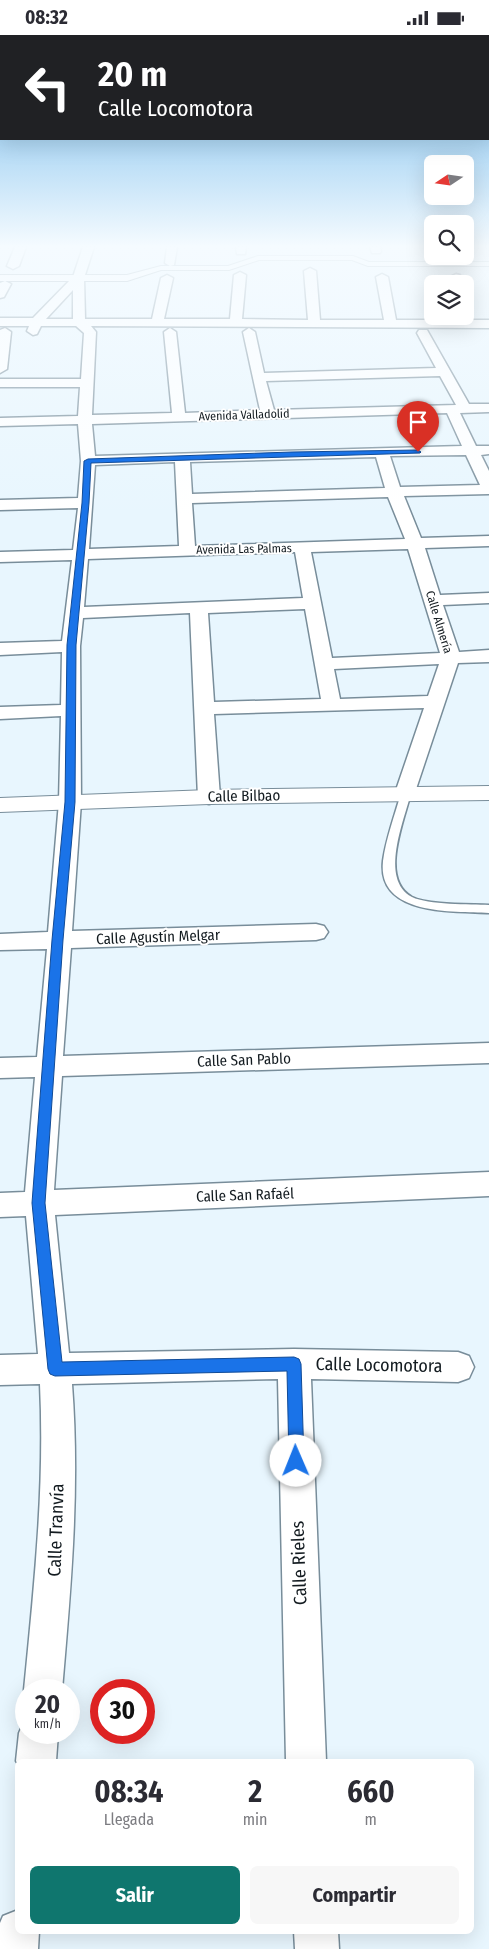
<!DOCTYPE html>
<html lang="es">
<head>
<meta charset="utf-8">
<style>
  :root { --surface:#fff; --page:#f7f7f7; --text:#2b2b33; --muted:#7c7c81; --accent:#0f766e }
  body { margin:0; font-family:"Fira Sans Condensed",sans-serif; background:var(--page); color:var(--text); height:100vh; display:flex; flex-direction:column; font-size:19px; white-space:nowrap }
  * { box-sizing:border-box; margin:0 }
  p { font-size:16px; color:var(--muted) }
  .icon { flex:none; width:28px; height:28px; fill:none; stroke:currentColor; stroke-width:2; stroke-linecap:round; stroke-linejoin:round }
  .map { position:relative; flex:1; overflow:hidden }
  .side { position:absolute; left:15px; top:1724px; width:459px; height:175px; display:flex; flex-direction:column; background:var(--surface); border-radius:8px; box-shadow:0 5px 20px #0002 }
  .side>* { flex:none }
  .guide { position:absolute; left:0px; top:0px; width:490px; height:105px; box-shadow:0 5px 20px #0002; background:#202124; color:#fff; overflow:hidden }
  .needle { width:32px; rotate:257deg }
  .fabs { position:absolute; left:424px; top:120px; display:grid; gap:10px }
  .fabs a { display:grid; place-items:center; width:50px; height:50px; border-radius:8px; background:var(--surface); box-shadow:0 5px 20px #0002; font-size:25px }
  .speed { position:absolute; left:15px; top:1644px; display:flex; gap:10px; font-size:25px; font-weight:700; text-align:center }
  .speed>* { display:grid; place-content:center; width:65px; height:65px; border-radius:50%; background:var(--surface); box-shadow:0 5px 20px #0002; line-height:1 }
  .speed small { font-size:12px; font-weight:400 }
  .speed .limit { border:8px solid #d22; background:#fff; color:#111 }
  .pin { position:absolute; display:grid; place-items:center; width:42px; height:42px; color:#fff; margin:-51px -21px; border-radius:50% 50% 50% 0; rotate:-45deg; box-shadow:0 0 5px #0007 }
  .pin .icon { rotate:45deg }
  .me { position:absolute; width:55px; margin:-28px; rotate:359deg; stroke-linejoin:round; filter:drop-shadow(0 0 4px #0008) }
  .turn { display:flex; align-items:center; gap:18px; height:105px; padding:0 15px; font-size:22px }
  .turn .icon { width:65px; height:65px; stroke-width:2.5 }
  .turn b { display:block; font-size:35px; line-height:42px }
  .eta { display:flex; justify-content:space-evenly; align-items:center; height:85px; text-align:center }
  .eta b { font-size:30px; font-weight:700; line-height:35px }
  .action { display:flex; gap:10px; margin-top:auto; padding:10px 15px }
  .action a { flex:1; height:58px; border-radius:8px; background:var(--accent); color:#fff; font-size:20px; font-weight:700; line-height:58px; text-align:center }
  .action a+a { background:var(--page); color:var(--text) }
  .status { display:flex; justify-content:space-between; align-items:center; height:35px; padding:0 25px; background:var(--surface); direction:ltr }
  .status svg { height:14px; fill:currentColor }
  .map>svg:first-child { display:block }
</style>
</head>
<body>
<div class="status"><b>08:32</b><svg viewBox="0 0 49 12"><path d="M0 12V9h3v3zM5 12V6h3v6zM10 12V3h3v9zM15 12V0h3v12zM26 1h20v11H26zM47 4h2v5h-2z"/></svg></div>
<div class="map">
<svg width="489" height="1914" viewBox="0 0 489 1914">
  <rect width="100%" height="100%" fill="#e8f6fe"/>
  <g fill="none" stroke-linecap="round" stroke-linejoin="round">
    <g stroke="#788d9a" stroke-width="3">
      <path id="service" d="M406 755 411 758C404 786 379 844 412 862 428 870 470 869 489 870V878C453 876 377 881 383 826 386 803 395 780 401 758Z"/>
    </g>
    <g stroke="#788d9a" stroke-width="2">
      <polygon id="pedestrian" points="258,221 353,221 369,227 489,227 489,231 368,231 352,225 259,225 229,235 161,235 127,246 0,246 0,240 127,240 161,231 228,231"/>
    </g>
    <g stroke="#788d9a" stroke-width="3">
      <g id="minor">
        <polygon points="15,212 26,212 19,231 13,234 7,231"/>
        <path d="M83 212H94L84 243 85 284H152L161 243 167 240 173 243 164 284H230L234 240 240 237 246 240 242 284 308 285 304 236 310 233 316 236 320 285H384L376 242 382 239 388 242 396 285H489V293L91 291 96 297 92 380 172 378 164 297 170 293 176 297 185 378 260 375 243 297 249 293 255 297 264 338 436 333 417 298 419 295H427L469 369H489V377L460 378 476 411H489V419L481 420 489 436V459L404 461 421 503 489 501V511L425 513 440 560 489 558V568L443 570 459 617 489 615V627L458 628 413 763 406 765 399 763 395 758 424 673 214 679 220 762 217 767 209 769 201 767 198 762 190 578 83 583 80 611 81 767 72 896 316 889 324 891 328 897 324 903 316 905 71 913 63 1021 489 1008V1028L62 1041 54 1155 489 1137V1161L55 1180 69 1318 294 1314 458 1317 469 1321 474 1332 469 1343 458 1347 311 1344 326 1726H286L278 1344 72 1349C80 1453 71 1551 62 1655H26V1661L24 1655C34 1552 45 1453 40 1349L0 1350V1320L38 1319 26 1181 0 1182V1158L25 1157 35 1042 0 1043V1023L37 1022 47 914 0 915V899L48 897 59 767 61 681 0 684V672L61 670 62 617 0 620V608L62 606 72 525 0 527V517L73 515 78 473 0 475V465L78 463 81 426 78 389 0 391V383L78 381 80 352H0V344H81L84 298 76 291H41L37 299 33 300 27 296 29 291H0V283H33L73 242ZM73 255V284H46ZM440 341 456 370 274 375 266 346ZM447 378 462 411 95 421 92 389ZM466 420 480 450 400 452 390 421ZM376 422 385 453 192 459 190 427ZM175 427 179 511 89 514 95 430ZM388 462 405 504 195 511 192 468ZM408 514 440 618 332 623 311 517ZM295 517 303 563 84 572 88 524ZM305 574 321 664 214 667 208 578ZM439 629 428 661 340 664 334 634Z"/>
        <polygon points="167,212 177,212 174,230 170,231 165,228"/>
        <polygon points="236,212 246,212 245,219 237,219"/>
        <polygon points="370,212 380,212 381,216 380,218 372,218"/>
        <polygon points="456,239 460,240 464,249 452,249 450,242"/>
        <polygon points="5,246 11,249 4,262 0,263 0,248"/>
        <polygon points="5,293 11,297 7,334 0,338 0,295"/>
        <polygon points="25,1684 26,1698 58,1698 56,1726 18,1726 18,1729 16,1726 19,1698"/>
        <polygon points="18,1875 18,1896 39,1896 38,1914 0,1914 0,1888 3,1881"/>
        <polygon points="294,1896 338,1896 339,1914 295,1914"/>
      </g>
    </g>
    <g stroke="#788d9a" stroke-width="2">
      <polygon id="tertiary" points="489,751 489,765 209,769 0,777 0,763 209,755"/>
    </g>
    <use href="#service" fill="#fff" fill-rule="evenodd"/>
    <use href="#pedestrian" fill="#fff" fill-rule="evenodd"/>
    <use href="#minor" fill="#fff" fill-rule="evenodd"/>
    <use href="#tertiary" fill="#fff" fill-rule="evenodd"/>
  </g>
  <linearGradient id="sky" x2="0" y2="1"><stop stop-color="#67b4ea"/><stop offset="0.44" stop-color="#f5fbff"/><stop offset="1" stop-color="#f5fbff" stop-opacity="0"/></linearGradient>
  <rect width="489" height="480" fill="url(#sky)"/>
  <polygon fill="#1a73e8" stroke="#114b97" points="418,415 421,417 420,418 91,428 89,468 76,610 75,767 63,905 45,1168 62,1327 294,1322 299,1324 301,1329 304,1426 302,1431 296,1434 291,1431 289,1426 287,1336 55,1341 50,1339 48,1334 32,1168 52,905 65,767 67,610 82,468 84,426 88,424 292,417"/>
  <g text-anchor="middle" stroke-width="4" stroke-linejoin="round" paint-order="stroke">
    <g font-size="12" fill="#131b20" stroke="#fff">
      <text transform="translate(244 380) rotate(-2)" y="4">Avenida Valladolid</text>
      <text transform="translate(244 514) rotate(-1)" y="4">Avenida Las Palmas</text>
      <text transform="translate(439 587) rotate(73)" y="4">Calle Almería</text>
    </g>
    <g font-size="15" fill="#131b20" stroke="#fff">
      <text transform="translate(244 761) rotate(-1)" y="5">Calle Bilbao</text>
      <text transform="translate(158 902) rotate(-2)" y="5">Calle Agustín Melgar</text>
      <text transform="translate(244 1025) rotate(-2)" y="5">Calle San Pablo</text>
      <text transform="translate(245 1160) rotate(-2)" y="5">Calle San Rafaél</text>
    </g>
    <g font-size="18" fill="#131b20" stroke="#fff">
      <text transform="translate(379 1330) rotate(1)" y="6">Calle Locomotora</text>
      <text transform="translate(56 1495) rotate(-88)" y="6">Calle Tranvía</text>
      <text transform="translate(299 1528) rotate(-92)" y="6">Calle Rieles</text>
    </g>
  </g>
</svg>
<div class="fabs">
<a><svg class="needle" viewBox="-14 -14 28 28"><path d="M0-13l5 13h-10z" fill="#e53935"/><path d="M0 13l5-13h-10z" fill="#7c7c81"/></svg></a>
<a><svg class="icon" aria-label="search" viewBox="0 0 24 24"><circle cx="10" cy="10" r="6"/><path d="M15 15l6 6"/></svg></a>
<a><svg class="icon" aria-label="layers" viewBox="0 0 24 24"><path d="M12 4l9 5-9 5-9-5zM3 14l9 5 9-5"/></svg></a>
</div>
<div class="speed"><div>20<small>km/h</small></div><div class="limit">30</div></div>
<div class="pin" style="left:418px;top:417px;background:#d93025"><svg class="icon" aria-label="arrive" viewBox="0 0 24 24"><path d="M6 21V4h12l-3 4 3 4H6"/></svg></div>
<svg class="me" style="left:296px;top:1426px" viewBox="-20 -20 40 40"><circle r="19" fill="#fff"/><path d="M0-13L10 11 0 6-10 11z" fill="#1a73e8"/></svg>
<div class="guide">
<div class="turn"><svg class="icon" aria-label="left" viewBox="0 0 24 24"><path d="M17 20v-9H6M10 6l-5 5 5 5"/></svg><div><b>20 m</b>Calle Locomotora</div></div>
</div>
<section class="side">
<div class="eta">
<div><b>08:34</b><p>Llegada</p></div>
<div><b>2</b><p>min</p></div>
<div><b>660</b><p>m</p></div>
</div>
<div class="action"><a>Salir</a><a>Compartir</a></div>
</section>
</div>
</body>
</html>
